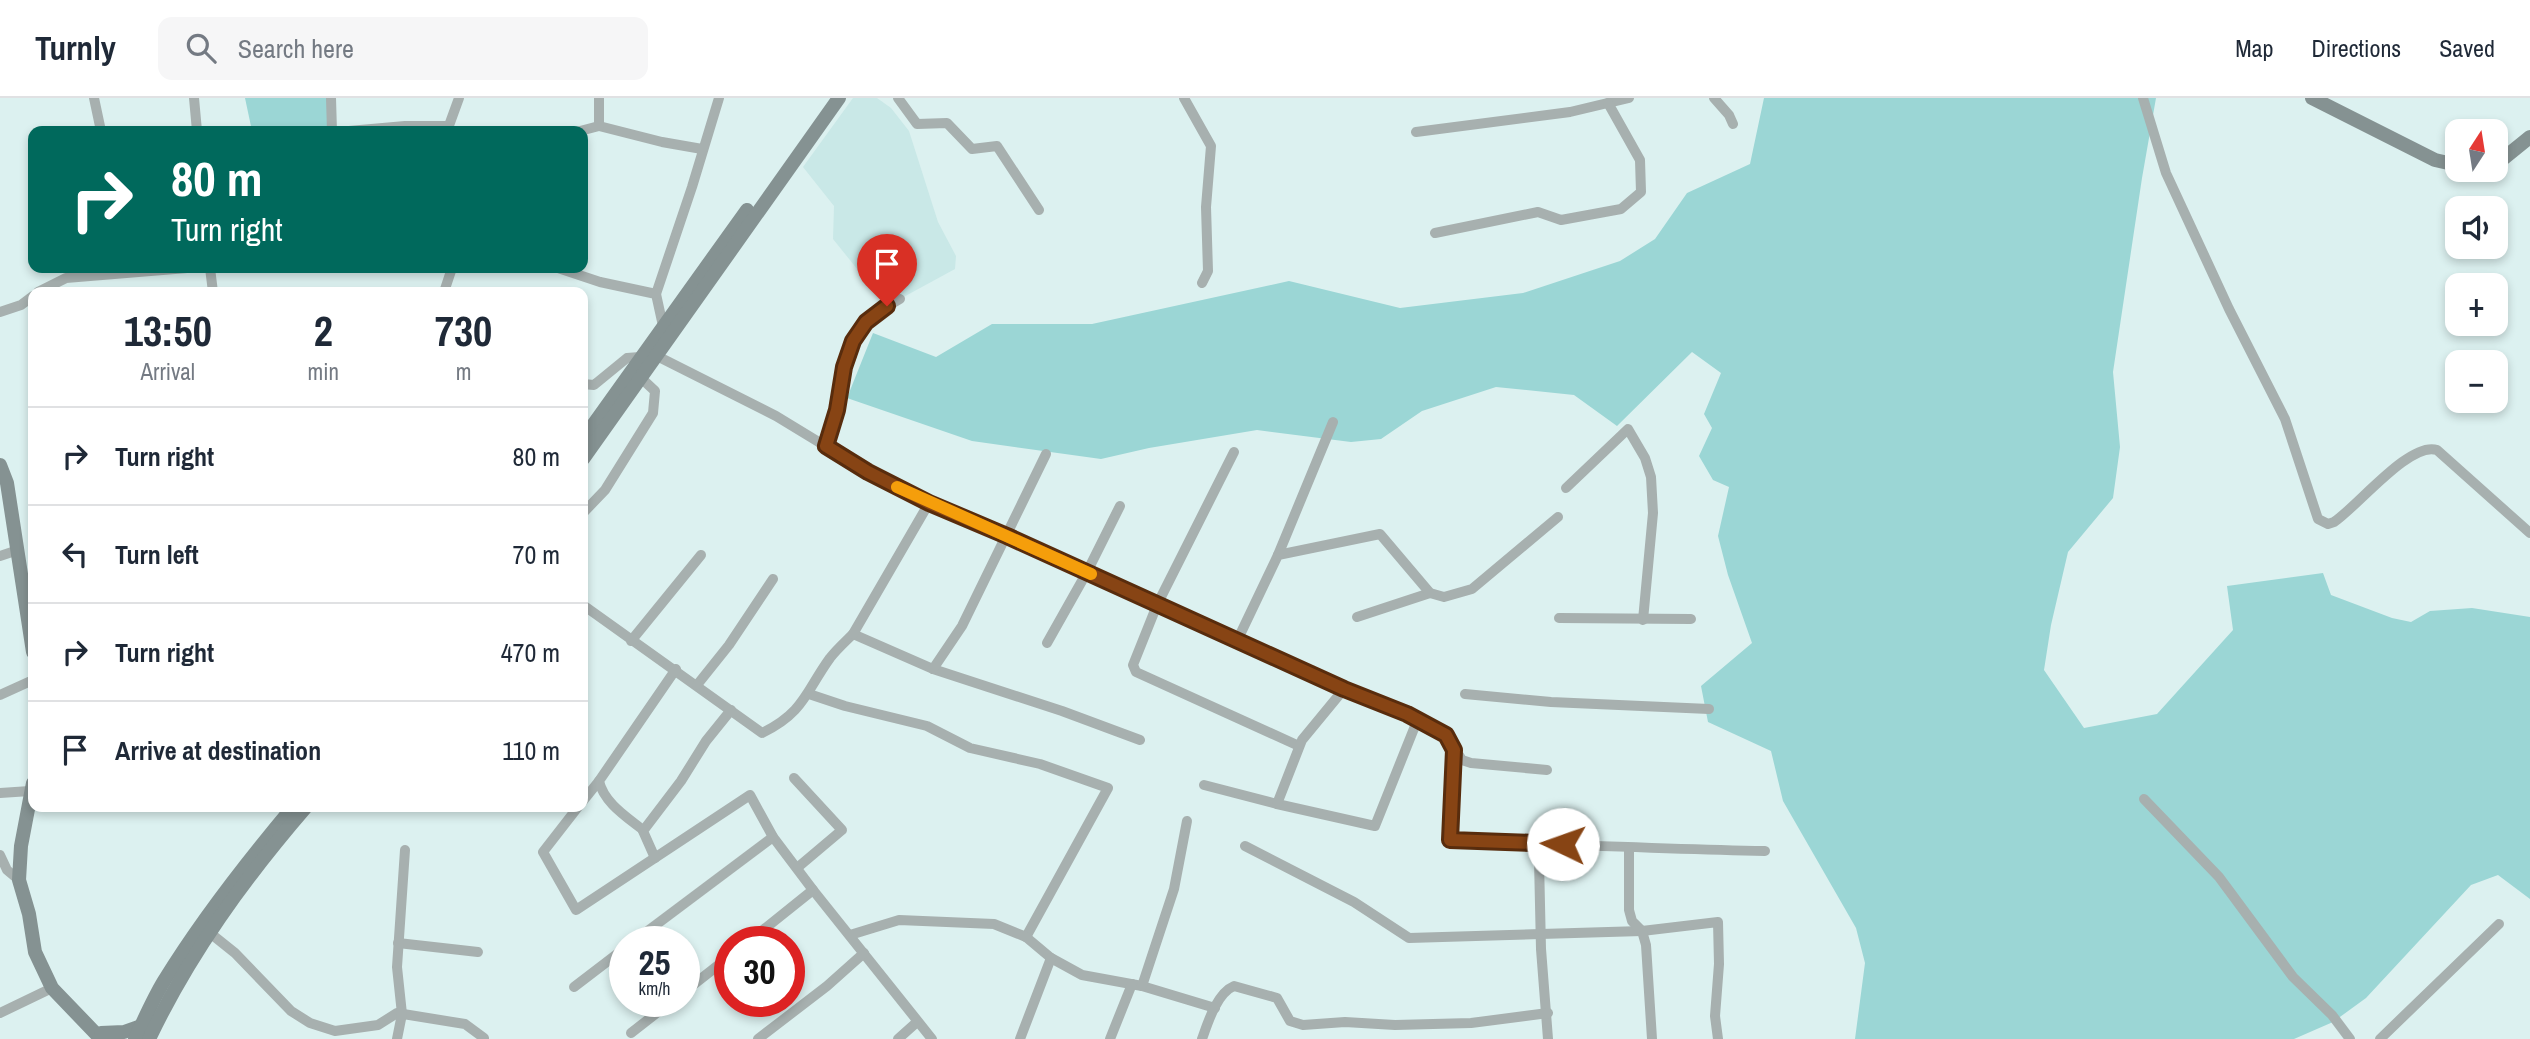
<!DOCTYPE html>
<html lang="en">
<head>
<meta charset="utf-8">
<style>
  :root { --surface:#fff; --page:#f6f6f7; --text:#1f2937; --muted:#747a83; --line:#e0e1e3 }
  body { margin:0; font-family:"Archivo Narrow",sans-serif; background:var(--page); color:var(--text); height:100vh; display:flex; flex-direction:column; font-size:26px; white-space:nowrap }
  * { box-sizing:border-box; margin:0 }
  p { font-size:23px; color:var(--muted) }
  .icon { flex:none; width:38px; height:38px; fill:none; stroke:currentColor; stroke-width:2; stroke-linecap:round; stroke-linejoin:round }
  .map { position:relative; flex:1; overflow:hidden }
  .drawer { position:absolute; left:28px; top:189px; width:560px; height:525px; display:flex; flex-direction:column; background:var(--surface); border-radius:14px; box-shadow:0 4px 10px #0003 }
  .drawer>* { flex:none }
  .hud { position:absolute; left:28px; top:28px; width:560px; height:147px; border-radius:14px; box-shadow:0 4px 10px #0003; background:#00695c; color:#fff; overflow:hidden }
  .needle { width:46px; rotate:12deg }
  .buttons { position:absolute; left:2445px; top:21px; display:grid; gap:14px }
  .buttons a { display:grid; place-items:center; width:63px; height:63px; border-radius:14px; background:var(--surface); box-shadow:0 4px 10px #0003; font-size:35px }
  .speed { position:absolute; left:609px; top:828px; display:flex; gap:14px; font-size:35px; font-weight:700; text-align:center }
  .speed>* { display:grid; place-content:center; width:91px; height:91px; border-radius:50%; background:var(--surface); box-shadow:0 4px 10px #0003; line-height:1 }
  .speed small { font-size:18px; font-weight:400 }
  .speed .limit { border:10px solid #d22; background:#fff; color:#111 }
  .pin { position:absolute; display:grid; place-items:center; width:60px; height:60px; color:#fff; margin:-72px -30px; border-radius:50% 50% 50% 0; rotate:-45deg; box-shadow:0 0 7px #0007 }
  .pin .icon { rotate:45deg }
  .me { position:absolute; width:77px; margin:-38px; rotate:273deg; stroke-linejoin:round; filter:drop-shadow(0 0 5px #0008) }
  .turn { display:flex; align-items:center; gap:24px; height:147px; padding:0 28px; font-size:32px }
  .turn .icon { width:91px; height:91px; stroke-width:2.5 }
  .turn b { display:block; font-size:49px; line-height:60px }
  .eta { display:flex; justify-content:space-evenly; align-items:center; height:119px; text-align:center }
  .eta b { font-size:42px; font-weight:700; line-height:49px }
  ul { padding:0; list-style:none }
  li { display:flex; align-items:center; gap:21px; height:98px; padding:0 28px; border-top:2px solid var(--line) }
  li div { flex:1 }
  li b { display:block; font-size:26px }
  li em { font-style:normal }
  header { display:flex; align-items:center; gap:42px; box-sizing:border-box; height:98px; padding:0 35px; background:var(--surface); border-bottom:2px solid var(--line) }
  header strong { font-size:33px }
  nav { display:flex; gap:38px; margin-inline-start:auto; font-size:24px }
  .search { width:490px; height:63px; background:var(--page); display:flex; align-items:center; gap:18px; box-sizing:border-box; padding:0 24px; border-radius:14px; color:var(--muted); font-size:26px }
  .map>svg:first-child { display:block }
</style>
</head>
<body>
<header>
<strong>Turnly</strong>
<div class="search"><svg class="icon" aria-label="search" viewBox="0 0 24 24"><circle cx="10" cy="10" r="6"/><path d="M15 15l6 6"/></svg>Search here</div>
<nav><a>Map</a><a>Directions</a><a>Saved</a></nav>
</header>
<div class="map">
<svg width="2530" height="941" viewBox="0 0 2530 941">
  <rect width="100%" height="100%" fill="#dcf1f0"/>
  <polygon fill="#c9e8e7" points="853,0 877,0 891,10 909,33 938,124 956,158 955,171 887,208 833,141 834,108 803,69"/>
  <g fill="#9bd6d5">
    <polygon points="245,0 331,0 332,33 252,33"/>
    <polygon points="1764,0 2156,0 2142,80 2113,274 2120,349 2113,400 2068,454 2051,527 2044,572 2084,630 2157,616 2233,532 2227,488 2323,475 2331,497 2392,520 2411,524 2430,513 2472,510 2530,519 2530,801 2498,777 2471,787 2366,900 2333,924 2294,941 1855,941 1865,865 1856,830 1783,703 1771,653 1708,624 1701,588 1752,545 1728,477 1718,438 1729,389 1713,382 1699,358 1712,330 1704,316 1721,275 1692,254 1617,328 1574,297 1496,289 1422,313 1381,341 1351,344 1257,332 1149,350 1101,361 972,343 847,300 873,235 936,259 992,226 1092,226 1289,183 1400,210 1523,195 1620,163 1655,141 1687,95 1750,66"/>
  </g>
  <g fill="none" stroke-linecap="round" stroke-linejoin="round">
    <g stroke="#a7b0af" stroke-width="10">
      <polyline points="94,0 101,33"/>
      <polyline points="194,0 197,33"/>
      <polyline points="331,0 332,33"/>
      <polyline points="898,0 917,26 947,25 972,51 997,48 1039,112"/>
      <polyline points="1184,0 1211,48 1206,109 1208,173 1202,185"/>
      <polyline points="1714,0 1729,17 1733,26"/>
      <path d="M2143 0 2166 75 2229 211 2285 321 2318 421 2328 426 2334 424C2358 408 2410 343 2437 352L2530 435"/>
      <polyline points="599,28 662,44 702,51"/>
      <polyline points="349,33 405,28 448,28"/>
      <polyline points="447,33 459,0"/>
      <polyline points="580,33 599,28 599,0"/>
      <polyline points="1416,34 1570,14 1629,0"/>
      <polyline points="1435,135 1538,114 1561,122 1621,111 1641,94 1640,62 1608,5"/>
      <polyline points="210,170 213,194"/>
      <polyline points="558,170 600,184 656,196 663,228"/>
      <polyline points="38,194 66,180 187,170"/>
      <polyline points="444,194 452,170"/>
      <polyline points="656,196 692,89 719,0"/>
      <polyline points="0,214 21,207 33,198"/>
      <polyline points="651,255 776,318 868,374 929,405 1001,435 1344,591 1407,616 1417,623 1375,728 1277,706 1204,687"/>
      <polyline points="583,286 594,287 627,260 640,259"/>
      <path d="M826 348C830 335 834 323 837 310 849 256 846 231 900 201"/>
      <polyline points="1234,354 1157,507 1133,567 1136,574 1299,648"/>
      <polyline points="1566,390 1628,331 1645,360 1651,379 1653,415 1643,522"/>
      <polyline points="583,415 605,392 653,315 655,293 640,279"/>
      <polyline points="1278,457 1333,324"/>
      <polyline points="0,458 18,452"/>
      <path d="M583 507 762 635C804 615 806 593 830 560 837 551 846 543 853 536L933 571 1062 613 1140 642"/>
      <polyline points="1357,519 1430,495"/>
      <polyline points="1559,520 1691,521"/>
      <polyline points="853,536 929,405"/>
      <polyline points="631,543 701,457"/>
      <polyline points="1237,543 1278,457 1380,436 1430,495 1444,499 1472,491 1558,419"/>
      <polyline points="1047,545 1087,474 1120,408"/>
      <polyline points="933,571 962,528 1046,356"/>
      <polyline points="697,587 729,547 773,481"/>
      <polyline points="809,596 845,608 927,628 970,650 1040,666 1108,690 1026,839"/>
      <polyline points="1465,596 1551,604 1709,611"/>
      <polyline points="0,597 33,582"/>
      <polyline points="1417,623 1446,637 1462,662 1471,665 1547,672"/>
      <path d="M1454 652 1450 742C1555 746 1660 751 1765 753"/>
      <polyline points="794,680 842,732 797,770"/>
      <polyline points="0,695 30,693"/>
      <polyline points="2144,701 2219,779 2293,879 2332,917 2350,941"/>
      <polyline points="583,703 599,683"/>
      <polyline points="1277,706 1302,642 1344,591"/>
      <polyline points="578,709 543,754 576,812 750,697 773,739 813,792 748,844"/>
      <path d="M643 732C627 719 604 705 599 683L676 571"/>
      <polyline points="1542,744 1539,762 1541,851 1548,941"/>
      <polyline points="1245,748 1354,804 1409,840 1642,833 1718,824 1719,866 1715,918 1718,941"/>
      <polyline points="1629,750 1629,812 1632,823 1642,833 1646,847 1652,941"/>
      <polyline points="0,757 7,772 19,782"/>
      <polyline points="655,760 643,733 681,683 706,643 731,612"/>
      <polyline points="813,792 932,941"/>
      <polyline points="210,835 235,855 291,913 310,925 335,933 378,927 397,915 465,926 484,940"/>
      <polyline points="850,837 899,822 994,826 1026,839 1051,860 1082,877 1142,888 1215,910"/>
      <polyline points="633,844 773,739"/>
      <polyline points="398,845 478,854"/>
      <polyline points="1142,888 1174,791 1187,723"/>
      <polyline points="574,889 625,850"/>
      <polyline points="684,894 730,858"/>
      <polyline points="0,915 52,890"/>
      <polyline points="631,935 672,903"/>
      <polyline points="397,941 402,916 397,869 405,752"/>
      <polyline points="758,941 827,888 864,855"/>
      <polyline points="898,941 917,924"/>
      <polyline points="1020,941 1051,860"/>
      <polyline points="1110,941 1132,886"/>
      <path d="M1202 941C1208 924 1217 895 1234 888L1277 900 1290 923 1303 927 1345 924 1395 927 1471 925 1548 915"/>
      <polyline points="2380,941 2499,826"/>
    </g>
    <g stroke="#859292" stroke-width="14">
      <polyline points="2312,0 2435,62 2457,67"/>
      <polyline points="2496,62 2504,60 2530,39"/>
      <polyline points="583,341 747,112"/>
      <polyline points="583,361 839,0"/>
      <polyline points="0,367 7,385 33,554"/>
      <polyline points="33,685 21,748 19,782 29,816 35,854 52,890 101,941"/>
      <polyline points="101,935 124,934 141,928"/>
      <path d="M135 941C144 922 153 901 164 883 202 821 246 765 293 709"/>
      <path d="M149 941C190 855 244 781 306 709"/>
    </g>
  </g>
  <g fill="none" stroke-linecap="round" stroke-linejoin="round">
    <g stroke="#582c0d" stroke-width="18">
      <polyline id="route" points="887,208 866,224 853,243 844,269 837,312 826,348 868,374 929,405 1007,438 1344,591 1407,616 1446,637 1454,652 1450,742 1563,746"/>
    </g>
    <use href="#route" stroke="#874414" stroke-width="12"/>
    <polyline stroke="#f59e0b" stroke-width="12" points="897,389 1091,476"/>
  </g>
</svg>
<div class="buttons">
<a><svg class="needle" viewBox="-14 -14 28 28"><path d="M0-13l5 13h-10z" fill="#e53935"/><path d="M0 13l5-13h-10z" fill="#747a83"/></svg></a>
<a><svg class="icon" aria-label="sound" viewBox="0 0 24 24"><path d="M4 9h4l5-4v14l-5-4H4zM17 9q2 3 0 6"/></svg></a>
<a>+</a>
<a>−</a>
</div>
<div class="speed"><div>25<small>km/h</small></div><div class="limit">30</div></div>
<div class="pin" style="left:887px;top:208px;background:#d93025"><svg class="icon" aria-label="arrive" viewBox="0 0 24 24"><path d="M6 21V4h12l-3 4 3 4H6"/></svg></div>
<svg class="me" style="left:1563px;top:746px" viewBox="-20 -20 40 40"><circle r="19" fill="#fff"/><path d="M0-13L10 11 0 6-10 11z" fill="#874414"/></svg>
<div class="hud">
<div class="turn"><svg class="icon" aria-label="right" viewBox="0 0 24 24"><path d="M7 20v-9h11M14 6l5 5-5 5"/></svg><div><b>80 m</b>Turn right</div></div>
</div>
<section class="drawer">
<div class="eta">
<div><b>13:50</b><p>Arrival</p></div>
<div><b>2</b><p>min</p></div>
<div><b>730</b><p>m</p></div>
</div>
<ul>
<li><svg class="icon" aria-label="right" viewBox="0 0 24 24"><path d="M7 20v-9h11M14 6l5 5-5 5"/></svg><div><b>Turn right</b></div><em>80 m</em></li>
<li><svg class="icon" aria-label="left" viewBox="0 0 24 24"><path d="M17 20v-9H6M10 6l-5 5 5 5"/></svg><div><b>Turn left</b></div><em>70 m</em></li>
<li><svg class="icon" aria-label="right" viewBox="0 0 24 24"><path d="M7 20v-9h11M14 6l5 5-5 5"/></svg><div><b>Turn right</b></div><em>470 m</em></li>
<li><svg class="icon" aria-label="arrive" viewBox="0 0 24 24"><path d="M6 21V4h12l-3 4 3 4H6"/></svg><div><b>Arrive at destination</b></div><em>110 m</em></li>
</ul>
</section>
</div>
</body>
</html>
